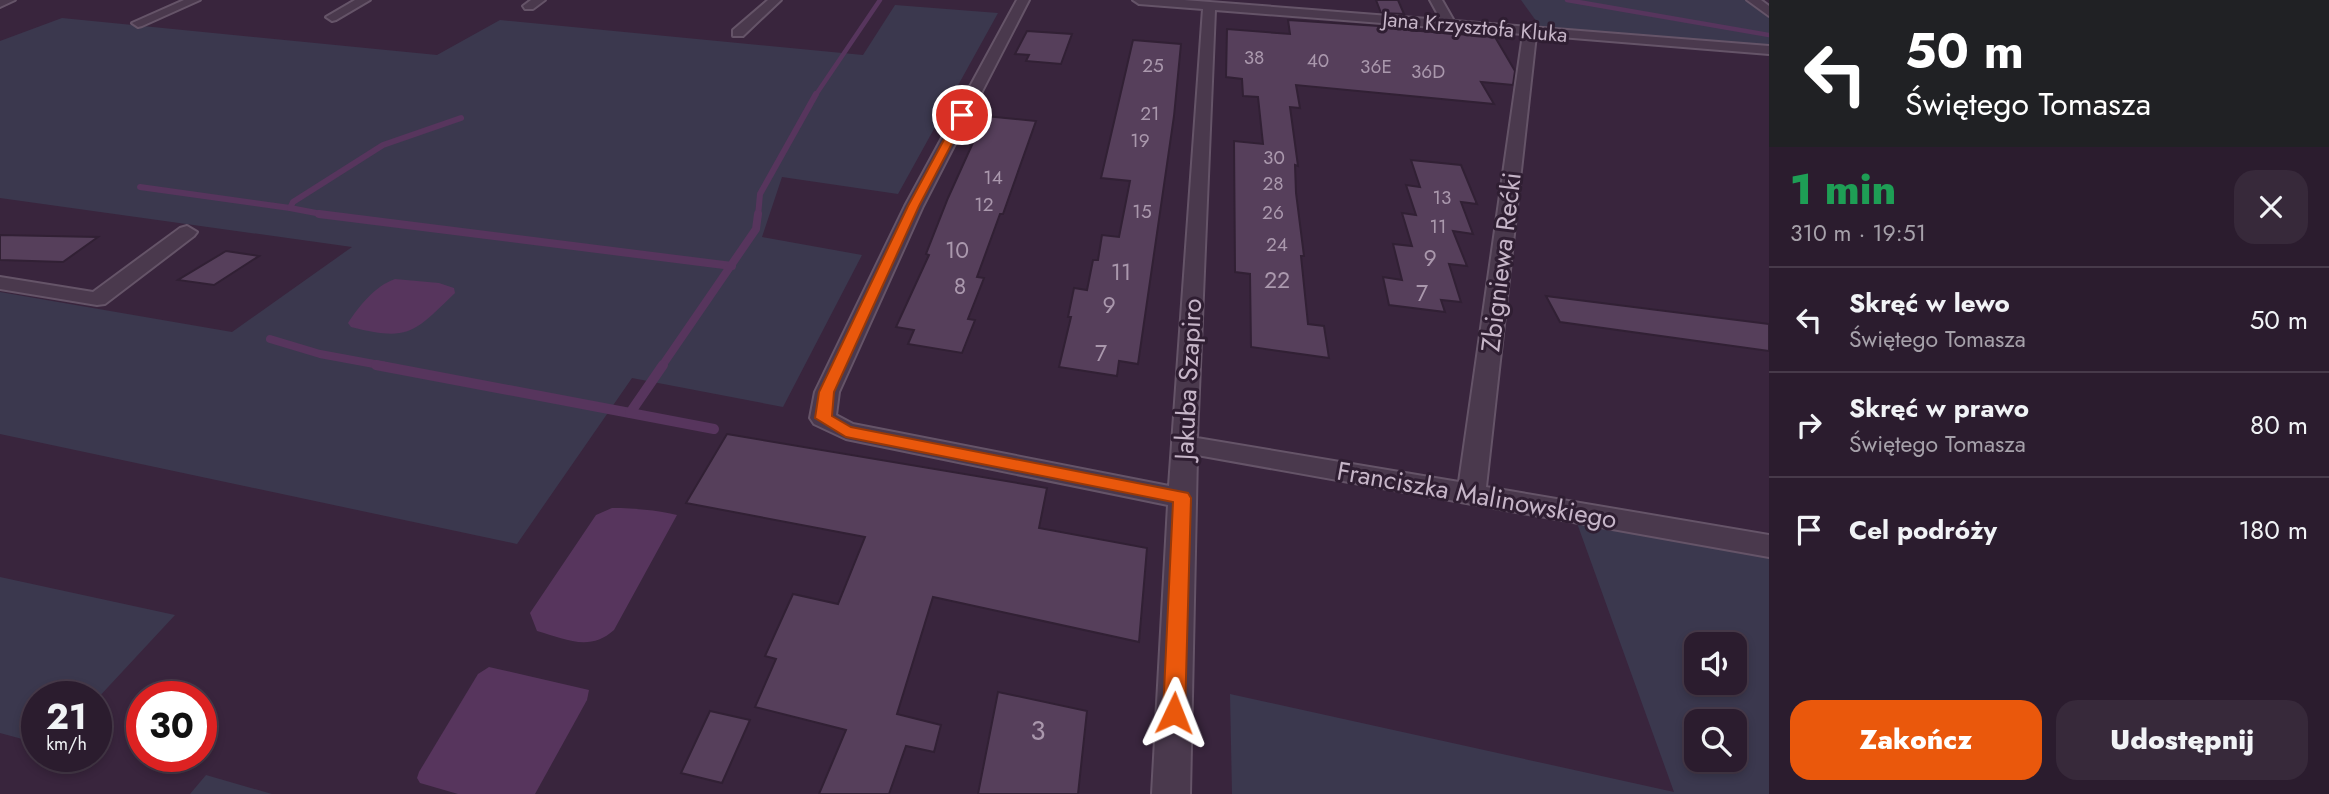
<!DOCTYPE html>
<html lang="pl">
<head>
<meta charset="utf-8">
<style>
  :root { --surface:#2b1c2e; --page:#37293a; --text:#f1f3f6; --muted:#a6a1aa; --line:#473a4a; --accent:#ea580c }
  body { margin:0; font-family:Jost,sans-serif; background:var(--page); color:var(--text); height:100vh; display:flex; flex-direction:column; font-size:26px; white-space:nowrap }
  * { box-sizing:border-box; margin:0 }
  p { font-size:23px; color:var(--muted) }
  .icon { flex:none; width:38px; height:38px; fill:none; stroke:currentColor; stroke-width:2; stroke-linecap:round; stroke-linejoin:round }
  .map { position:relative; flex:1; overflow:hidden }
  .sheet { display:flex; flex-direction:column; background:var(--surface); width:560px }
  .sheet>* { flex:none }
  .banner { background:#202124; color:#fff; overflow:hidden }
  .fabs { position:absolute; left:1684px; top:632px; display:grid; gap:14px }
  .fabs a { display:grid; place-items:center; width:63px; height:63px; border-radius:14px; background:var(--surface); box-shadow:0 4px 10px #0003,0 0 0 2px var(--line); font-size:35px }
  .speed { position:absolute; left:21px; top:681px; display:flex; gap:14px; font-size:35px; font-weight:700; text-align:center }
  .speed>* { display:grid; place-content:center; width:91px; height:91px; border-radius:50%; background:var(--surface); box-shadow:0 4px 10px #0003,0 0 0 2px var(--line); line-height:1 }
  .speed small { font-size:18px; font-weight:400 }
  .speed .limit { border:10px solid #d22; background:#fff; color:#111 }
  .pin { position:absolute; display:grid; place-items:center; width:60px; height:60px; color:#fff; margin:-30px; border:4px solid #fff; border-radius:50%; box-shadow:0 2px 7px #0007 }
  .me { position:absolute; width:77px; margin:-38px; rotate:2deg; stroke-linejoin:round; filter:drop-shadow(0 0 5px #0008) }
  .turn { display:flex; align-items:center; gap:24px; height:147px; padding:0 21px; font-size:32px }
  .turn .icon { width:91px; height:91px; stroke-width:2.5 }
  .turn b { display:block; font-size:49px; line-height:60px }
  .round { display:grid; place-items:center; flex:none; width:74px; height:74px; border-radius:21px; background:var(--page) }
  .overview { display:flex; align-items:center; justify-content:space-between; height:119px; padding:0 21px }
  h1 { font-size:42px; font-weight:800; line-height:52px; color:#1e9e55 }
  .cta { display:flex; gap:14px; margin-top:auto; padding:14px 21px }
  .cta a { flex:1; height:80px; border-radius:21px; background:var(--accent); color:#fff; font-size:28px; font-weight:800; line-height:80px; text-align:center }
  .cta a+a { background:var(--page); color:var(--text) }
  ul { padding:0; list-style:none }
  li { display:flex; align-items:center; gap:21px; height:105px; padding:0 21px; border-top:2px solid var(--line) }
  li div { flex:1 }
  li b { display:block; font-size:26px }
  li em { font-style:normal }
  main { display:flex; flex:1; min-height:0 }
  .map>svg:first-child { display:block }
</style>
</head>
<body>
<main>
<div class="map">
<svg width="1769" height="794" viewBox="0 0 1769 794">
  <rect width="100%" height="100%" fill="#39253d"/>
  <g fill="#3b384e" fill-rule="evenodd">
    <polygon points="1521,0 1748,0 1769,15 1769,46 1542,29"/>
    <polygon points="895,5 998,13 898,194 782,177 762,237 862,255 783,407 632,378 517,544 0,434 0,292 232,332 352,247 0,198 0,41 62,18 437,55 500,20 863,55"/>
    <path d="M1573 512 1769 546V794H1232L1230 694 1674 792ZM1696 644H1734V682H1696ZM1696 721H1734V760H1696Z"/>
    <polygon points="0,577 175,615 96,700 96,696 37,696 37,743 0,733"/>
    <polygon points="206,775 272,794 190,794"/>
  </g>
  <g fill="#57355d">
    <path d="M395 279 439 283 454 288 455 293C414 332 410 342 351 327L348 323C360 305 375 286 395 279Z"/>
    <path d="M612 508C633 508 656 510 677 515L614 630C590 652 565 639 537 631L530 613 596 515Z"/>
    <polygon points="489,667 589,690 587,700 535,794 458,794 420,783 417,778 419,772 478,674"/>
  </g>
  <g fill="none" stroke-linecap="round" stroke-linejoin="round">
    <g stroke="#57355d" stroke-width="4.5">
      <polyline points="1567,0 1769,35"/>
      <polyline points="815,96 880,0"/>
    </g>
    <g stroke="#57355d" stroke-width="6">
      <polyline points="140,187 290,208"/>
      <polyline points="332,216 290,208 293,202 383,145 461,118"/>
      <polyline points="758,216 760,194 816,94"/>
    </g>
    <g stroke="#57355d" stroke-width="8">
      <polyline points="319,214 732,266"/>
      <polyline points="270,339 320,354 385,366"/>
      <polyline points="662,366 756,229 758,214"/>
    </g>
    <g stroke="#57355d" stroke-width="10">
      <polyline points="376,365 630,413"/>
      <polyline points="663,365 630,413 714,429"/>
    </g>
  </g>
  <g fill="#563f5b" stroke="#312034" stroke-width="2">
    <polygon points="1376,0 1398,0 1404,14 1381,13"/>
    <polygon points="1288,20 1409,28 1409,30 1495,37 1515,71 1513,85 1481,82 1494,104 1296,85 1300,108 1290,107 1298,166 1295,165 1296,193 1304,256 1301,256 1308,324 1324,326 1329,358 1251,347 1250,274 1235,272 1234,141 1263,144 1258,97 1243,96 1242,79 1226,77 1227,29 1290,34"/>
    <polygon points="1027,31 1072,34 1061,64 1026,61 1029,55 1015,54"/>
    <polygon points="1133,40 1181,44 1174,116 1138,364 1119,361 1117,376 1059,367 1071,317 1068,317 1074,288 1087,290 1093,260 1098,260 1102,235 1119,237 1130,181 1101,178"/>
    <polygon points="985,116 1036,121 1003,214 1000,214 977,277 984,278 968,319 975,320 962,353 908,344 914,330 896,327 929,255 926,254 948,198"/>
    <polygon points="1411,160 1461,165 1477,204 1461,202 1473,234 1453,231 1467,266 1449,264 1461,302 1441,300 1445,312 1389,305 1383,277 1402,280 1393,244 1412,246 1402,213 1416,215 1406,185 1420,187"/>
    <polygon points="0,235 98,237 63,262 0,260"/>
    <polygon points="226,251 259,256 214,285 178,280"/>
    <polygon points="1546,296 1769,324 1769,351 1560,322"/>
    <polygon points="727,434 1047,488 1039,528 1147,548 1139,642 933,597 897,714 941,725 934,752 906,746 889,794 819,794 846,730 755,707 776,659 765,656 793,594 838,604 865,537 686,503"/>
    <polygon points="998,692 1087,711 1078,794 978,794"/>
    <polygon points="710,711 750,720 722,783 681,773"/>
  </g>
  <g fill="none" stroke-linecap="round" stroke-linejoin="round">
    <g stroke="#655468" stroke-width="4">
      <g id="minor">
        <polygon points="0,0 15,0 0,7"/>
        <polygon points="184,0 200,0 142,26 138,27 132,23"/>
        <polygon points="355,0 370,0 336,20 332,21 326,17"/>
        <polygon points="531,0 545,0 533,9 525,9 523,6"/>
        <polygon points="768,0 781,0 743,36 733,36 733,30"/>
        <path d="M1017 0H1029L923 206 839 392 836 415 853 424 1169 486 1203 9 1139 4 1133 0H1184L1441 20 1430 0H1442L1454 21 1769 46V54L1536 35 1486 487 1769 535V557L1197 455 1190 794H1152L1168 505 846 439 814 424 810 418 815 392 905 206ZM1215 10 1523 34 1459 482 1197 438Z"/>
        <polygon points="1747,0 1761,0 1769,6 1769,16"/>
        <polygon points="187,226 197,232 194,236 105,304 97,305 0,289 0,277 93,292 180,228"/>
      </g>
    </g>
    <use href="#minor" fill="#4a394d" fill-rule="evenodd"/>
  </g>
  <polygon fill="#ea580c" stroke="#983908" stroke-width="2" points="959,112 967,115 919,206 834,392 832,416 851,427 1188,493 1191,498 1185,713 1182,720 1174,723 1166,720 1163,713 1173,502 846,437 815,418 819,392 908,206"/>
  <g text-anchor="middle" stroke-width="6" stroke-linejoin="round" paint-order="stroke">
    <g font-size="19" fill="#aa98ad">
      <text x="1254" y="64">38</text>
      <text x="1318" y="67">40</text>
      <text x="1153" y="72">25</text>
      <text x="1376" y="73">36E</text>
      <text x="1428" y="78">36D</text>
      <text x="1150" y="120">21</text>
      <text x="1140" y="147">19</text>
      <text x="1274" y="164">30</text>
      <text x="993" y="184">14</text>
      <text x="1273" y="190">28</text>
      <text x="1442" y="204">13</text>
      <text x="984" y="211">12</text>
      <text x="1142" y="218">15</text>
      <text x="1273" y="219">26</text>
      <text x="1438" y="233">11</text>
      <text x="1277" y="251">24</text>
    </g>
    <g font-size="21" fill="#c6b5c8" stroke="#2f1e32">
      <text transform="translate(1475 27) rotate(5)" y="7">Jana Krzysztofa Kluka</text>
    </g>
    <g font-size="23" fill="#aa98ad">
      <text x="957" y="258">10</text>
      <text x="1430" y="266">9</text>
      <text x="1121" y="280">11</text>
      <text x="1277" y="288">22</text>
      <text x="960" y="294">8</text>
      <text x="1422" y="301">7</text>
      <text x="1109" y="313">9</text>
      <text x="1101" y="361">7</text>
    </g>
    <g font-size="26" fill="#c6b5c8" stroke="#2f1e32">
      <text transform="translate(1501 262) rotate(-83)" y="9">Zbigniewa Rećki</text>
      <text transform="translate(1188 379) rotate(-87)" y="9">Jakuba Szapiro</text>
      <text transform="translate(1477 495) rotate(10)" y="9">Franciszka Malinowskiego</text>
    </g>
    <g font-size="28" fill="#aa98ad">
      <text x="1038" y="740">3</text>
    </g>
  </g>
</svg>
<div class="fabs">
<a><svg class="icon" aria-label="sound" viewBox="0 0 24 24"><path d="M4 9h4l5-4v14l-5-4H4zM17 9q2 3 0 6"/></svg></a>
<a><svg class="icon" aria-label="search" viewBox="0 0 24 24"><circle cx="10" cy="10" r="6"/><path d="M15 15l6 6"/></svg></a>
</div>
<div class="speed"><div>21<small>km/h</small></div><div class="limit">30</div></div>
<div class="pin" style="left:962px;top:115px;background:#d93025"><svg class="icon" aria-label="arrive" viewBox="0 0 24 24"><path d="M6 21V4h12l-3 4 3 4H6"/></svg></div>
<svg class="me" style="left:1174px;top:713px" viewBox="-20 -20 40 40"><path d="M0-17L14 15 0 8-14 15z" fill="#ea580c" stroke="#fff" stroke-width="4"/></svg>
</div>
<section class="sheet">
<div class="banner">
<div class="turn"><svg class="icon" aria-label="left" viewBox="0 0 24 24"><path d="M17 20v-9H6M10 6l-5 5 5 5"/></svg><div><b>50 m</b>Świętego Tomasza</div></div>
</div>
<div class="overview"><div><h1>1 min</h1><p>310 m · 19:51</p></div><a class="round"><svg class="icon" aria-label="close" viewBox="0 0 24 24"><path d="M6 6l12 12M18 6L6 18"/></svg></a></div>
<ul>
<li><svg class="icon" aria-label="left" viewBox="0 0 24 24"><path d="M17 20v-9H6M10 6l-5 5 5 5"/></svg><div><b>Skręć w lewo</b><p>Świętego Tomasza</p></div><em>50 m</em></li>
<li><svg class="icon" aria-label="right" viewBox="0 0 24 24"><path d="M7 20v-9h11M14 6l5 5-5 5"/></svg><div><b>Skręć w prawo</b><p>Świętego Tomasza</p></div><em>80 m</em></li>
<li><svg class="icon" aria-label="arrive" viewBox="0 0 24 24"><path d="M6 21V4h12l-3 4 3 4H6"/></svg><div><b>Cel podróży</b></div><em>180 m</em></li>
</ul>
<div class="cta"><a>Zakończ</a><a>Udostępnij</a></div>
</section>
</main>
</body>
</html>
